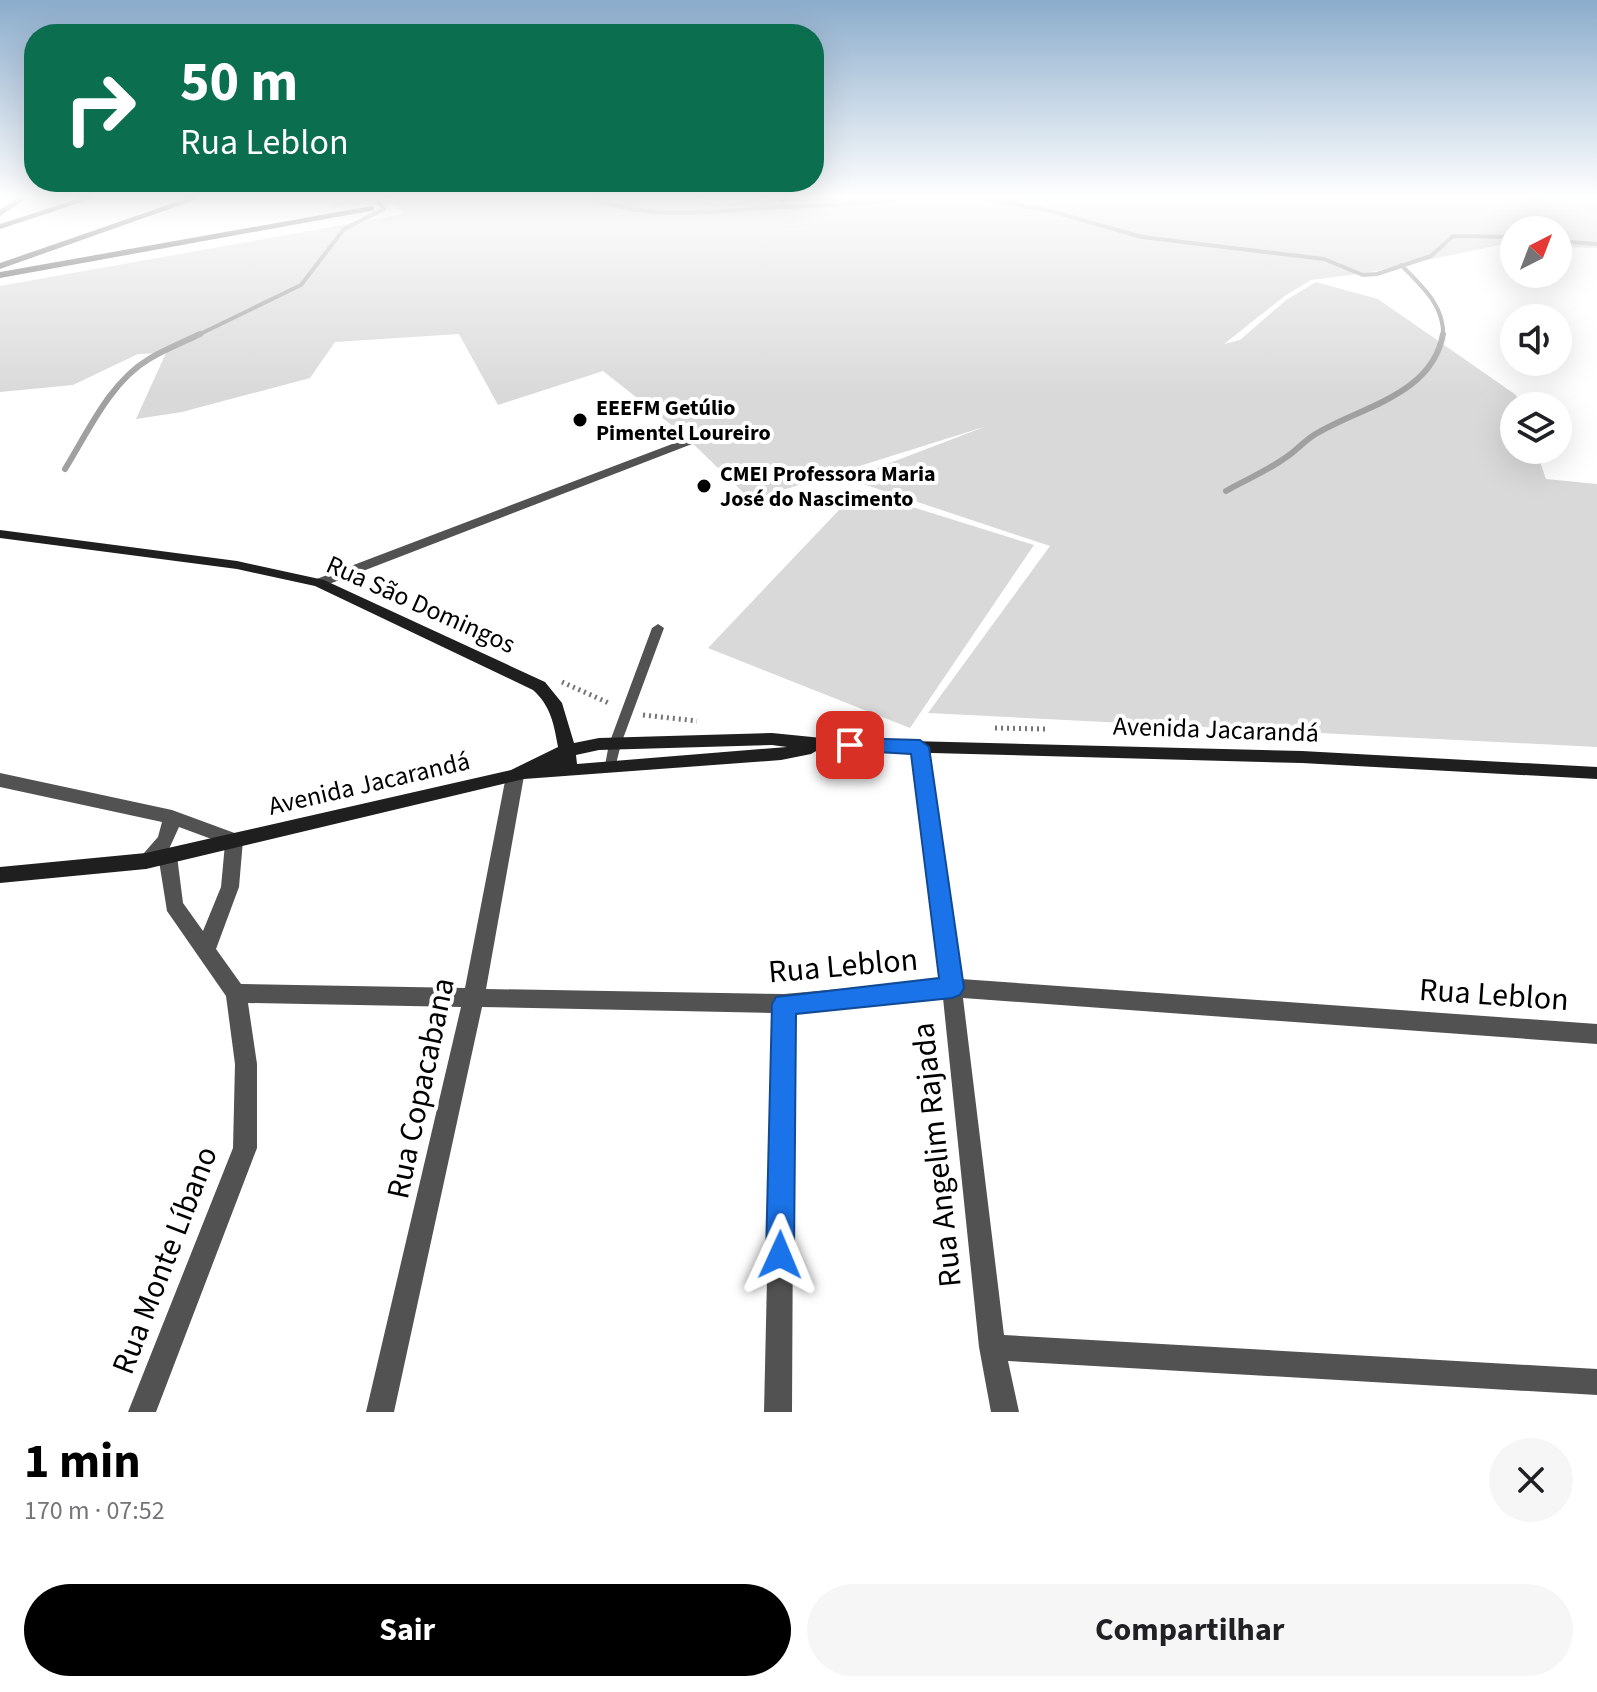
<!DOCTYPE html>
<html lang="pt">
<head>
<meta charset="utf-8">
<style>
  :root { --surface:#fff; --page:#f6f6f6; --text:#202124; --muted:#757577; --accent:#000 }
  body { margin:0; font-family:"Source Sans 3",sans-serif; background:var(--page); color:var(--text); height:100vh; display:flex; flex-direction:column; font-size:30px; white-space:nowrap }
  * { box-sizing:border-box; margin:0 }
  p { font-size:26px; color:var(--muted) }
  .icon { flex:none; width:44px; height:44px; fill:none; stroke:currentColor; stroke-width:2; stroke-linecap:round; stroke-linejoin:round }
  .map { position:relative; height:1412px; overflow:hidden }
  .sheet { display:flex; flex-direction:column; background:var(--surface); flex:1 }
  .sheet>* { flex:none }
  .top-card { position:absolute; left:24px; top:24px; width:800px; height:168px; border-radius:32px; box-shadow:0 8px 32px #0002; background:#0b6e4f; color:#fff; overflow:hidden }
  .needle { width:52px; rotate:42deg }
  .controls { position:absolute; left:1500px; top:216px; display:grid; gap:16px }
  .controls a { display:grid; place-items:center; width:72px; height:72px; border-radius:50%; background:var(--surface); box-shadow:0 8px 32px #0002; font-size:40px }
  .pin { position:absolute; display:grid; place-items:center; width:68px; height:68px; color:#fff; margin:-34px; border-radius:16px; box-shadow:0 4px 12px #0006 }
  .me { position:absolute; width:88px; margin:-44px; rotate:1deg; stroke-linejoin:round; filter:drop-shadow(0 0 6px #0008) }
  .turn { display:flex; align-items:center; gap:28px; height:168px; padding:0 24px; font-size:36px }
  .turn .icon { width:104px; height:104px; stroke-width:2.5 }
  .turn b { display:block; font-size:56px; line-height:68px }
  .round { display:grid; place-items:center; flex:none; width:84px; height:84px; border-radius:42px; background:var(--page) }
  .head { display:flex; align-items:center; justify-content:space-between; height:136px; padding:0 24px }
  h1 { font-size:48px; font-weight:700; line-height:60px; color:var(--accent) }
  .primary-button { display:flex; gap:16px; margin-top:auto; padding:16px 24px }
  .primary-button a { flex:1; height:92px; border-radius:48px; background:var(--accent); color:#fff; font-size:32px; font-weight:700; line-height:92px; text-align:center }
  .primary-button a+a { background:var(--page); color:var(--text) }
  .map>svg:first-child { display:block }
</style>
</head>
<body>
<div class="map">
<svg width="1597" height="1412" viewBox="0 0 1597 1412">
  <rect width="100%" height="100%" fill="#fff"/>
  <g fill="#d9d9d9">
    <polygon points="254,196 692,196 722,206 761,196 1597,196 1597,248 1558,247 1558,230 1514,230 1514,245 1499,245 1366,273 1311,280 1286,295 1224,344 1240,340 1286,300 1316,282 1378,299 1516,395 1520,406 1514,406 1514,450 1536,450 1546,479 1597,484 1597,747 928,713 1050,546 848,479 984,427 751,500 684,435 603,371 498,405 459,334 335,342 310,378 182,412 136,419 166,353 138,354 73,385 0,392 0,286 404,214 392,198 333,208 332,202 258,202"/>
    <polygon points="858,490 1034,545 910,728 708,648"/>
  </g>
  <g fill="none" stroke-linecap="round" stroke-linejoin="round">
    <g stroke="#a0a0a0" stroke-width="4">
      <path d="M588 196C650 223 716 211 781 207 828 205 874 204 921 196"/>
      <polyline points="965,196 1047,210 1142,237 1324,259 1363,275 1377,274 1431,256 1453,236 1514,237"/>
      <polyline points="780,207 785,196"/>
      <polyline points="1558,241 1597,244"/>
      <path d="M1401 265C1421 285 1445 306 1443 336"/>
      <polyline points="196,336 301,285 344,229 384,209 374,196"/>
    </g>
    <g stroke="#a0a0a0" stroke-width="6">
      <path d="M65 469C88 432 110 382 149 359 165 349 184 342 200 334"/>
      <path d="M1226 491C1245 480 1267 471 1285 458 1295 452 1303 442 1314 435 1359 407 1432 396 1443 334"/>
    </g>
    <g stroke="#747474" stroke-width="5" stroke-dasharray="2 4" stroke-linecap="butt">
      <polyline points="562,682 611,704"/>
      <polyline points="643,715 697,721"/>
      <polyline points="995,728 1045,729"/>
    </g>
    <polygon fill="#525252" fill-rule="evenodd" points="658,624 664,628 621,744 615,768 607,768 605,765 609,744 652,628"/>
    <g fill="#525252" fill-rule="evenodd">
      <polygon points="21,196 31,196 0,216 0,210"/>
      <polygon points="87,196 100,196 0,229 0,224"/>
      <polygon points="194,196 206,196 0,269 0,263"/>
      <polygon points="372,206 375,210 0,278 0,272"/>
      <polygon points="688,438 694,442 692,444 324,586 319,587 312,583 314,580"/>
      <path d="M920 741 926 743 928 747 961 979 1597 1024V1044L963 998 1004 1335 1597 1369V1395L1008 1361 1019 1412H991L979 1347 943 998 794 1013 792 1412H764L773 1013 482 1007 394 1412H366L461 1007 248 1003 257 1064V1148L156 1412H128L233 1148 235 1064 226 996 167 911 159 861 146 869 139 866 137 861 158 837 162 822 0 787V773L172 810 240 835 243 840 239 887 216 949 241 984 465 988 506 776 509 771H521L524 776 486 989 784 994 941 980 912 747 914 743ZM179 827 225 844 221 887 203 931 183 903 177 856 175 851 169 849Z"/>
    </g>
    <path fill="#1f1f1f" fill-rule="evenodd" d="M0 530 237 561 324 580 545 682 562 703 574 743 599 738 772 733 832 739 1302 751 1597 767V779L1302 763 818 750 811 754 781 760 524 779 146 869 0 883V867L146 853 511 770 558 747C554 725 551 706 533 690L315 586 237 569 0 538ZM772 745 787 747 577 764 576 755 599 750Z"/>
  </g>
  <linearGradient id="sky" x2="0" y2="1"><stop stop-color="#8baccb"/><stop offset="0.5" stop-color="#fff"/><stop offset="1" stop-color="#fff" stop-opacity="0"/></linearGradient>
  <rect width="1597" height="394" fill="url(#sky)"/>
  <polygon fill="#1a73e8" stroke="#114b97" stroke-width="2" points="850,738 920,740 929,747 964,988 960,995 952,998 796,1014 794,1255 790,1265 780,1269 770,1265 766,1255 772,1004 776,997 939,978 911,754 843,750 840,745 843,740"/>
  <g fill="#000" stroke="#fff" stroke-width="3">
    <circle cx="580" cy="420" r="8"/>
    <circle cx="704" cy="486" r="8"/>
  </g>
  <g text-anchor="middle" stroke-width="8" stroke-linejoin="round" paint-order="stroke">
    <g font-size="22" font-weight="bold" fill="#000" stroke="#fff" text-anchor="start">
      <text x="596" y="415">EEEFM Getúlio<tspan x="596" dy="25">Pimentel Loureiro</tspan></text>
      <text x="720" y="481">CMEI Professora Maria<tspan x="720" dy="25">José do Nascimento</tspan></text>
    </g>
    <g font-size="26" fill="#000" stroke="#fff">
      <text transform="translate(421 604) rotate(24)" y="9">Rua São Domingos</text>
      <text transform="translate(1216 729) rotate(2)" y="9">Avenida Jacarandá</text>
      <text transform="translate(369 783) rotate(-13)" y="9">Avenida Jacarandá</text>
    </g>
    <g font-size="32" fill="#000" stroke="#fff">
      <text transform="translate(843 965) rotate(-5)" y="11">Rua Leblon</text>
      <text transform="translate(1494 994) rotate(4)" y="11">Rua Leblon</text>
      <text transform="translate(420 1088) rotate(-78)" y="11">Rua Copacabana</text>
      <text transform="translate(936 1155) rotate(-96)" y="11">Rua Angelim Rajada</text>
      <text transform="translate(164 1260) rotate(-69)" y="11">Rua Monte Líbano</text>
    </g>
  </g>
</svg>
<div class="controls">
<a><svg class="needle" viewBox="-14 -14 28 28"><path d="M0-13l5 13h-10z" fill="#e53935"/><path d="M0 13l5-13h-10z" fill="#757577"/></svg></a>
<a><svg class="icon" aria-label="sound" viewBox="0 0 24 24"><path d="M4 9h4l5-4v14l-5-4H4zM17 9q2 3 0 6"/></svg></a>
<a><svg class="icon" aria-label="layers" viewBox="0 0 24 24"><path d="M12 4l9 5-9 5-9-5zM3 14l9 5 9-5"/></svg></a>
</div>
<div class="pin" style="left:850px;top:745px;background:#d93025"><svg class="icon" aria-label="arrive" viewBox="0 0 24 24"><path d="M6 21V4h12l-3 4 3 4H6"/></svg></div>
<svg class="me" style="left:780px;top:1255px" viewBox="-20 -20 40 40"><path d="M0-17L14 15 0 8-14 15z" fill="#1a73e8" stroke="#fff" stroke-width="4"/></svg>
<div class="top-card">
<div class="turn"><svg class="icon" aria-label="right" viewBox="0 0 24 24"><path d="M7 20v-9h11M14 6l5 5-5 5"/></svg><div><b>50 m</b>Rua Leblon</div></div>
</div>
</div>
<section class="sheet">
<div class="head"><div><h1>1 min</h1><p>170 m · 07:52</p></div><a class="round"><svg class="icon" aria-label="close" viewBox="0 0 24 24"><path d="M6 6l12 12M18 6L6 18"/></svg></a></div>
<div class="primary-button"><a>Sair</a><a>Compartilhar</a></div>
</section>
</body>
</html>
